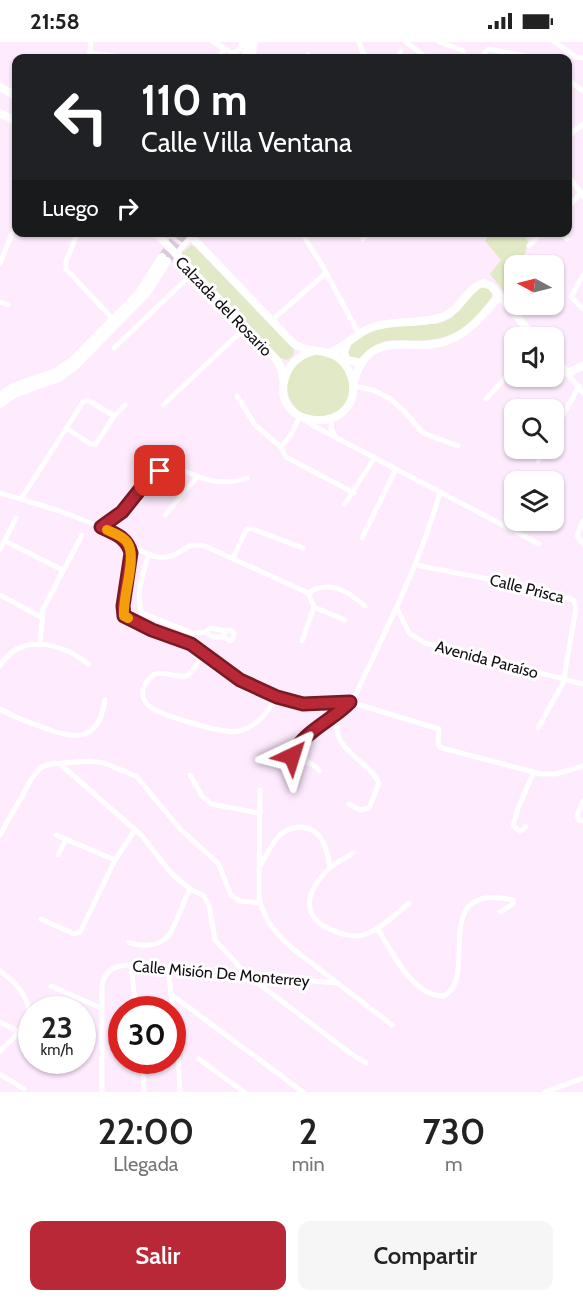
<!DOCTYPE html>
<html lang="es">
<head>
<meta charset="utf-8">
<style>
  :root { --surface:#fff; --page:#f6f6f6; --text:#222; --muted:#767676; --accent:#b92837 }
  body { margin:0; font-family:Cabin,sans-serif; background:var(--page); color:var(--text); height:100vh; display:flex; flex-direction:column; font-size:22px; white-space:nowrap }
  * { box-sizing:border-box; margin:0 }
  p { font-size:20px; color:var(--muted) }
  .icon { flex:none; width:33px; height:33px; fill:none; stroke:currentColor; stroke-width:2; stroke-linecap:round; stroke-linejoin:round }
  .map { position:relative; height:1050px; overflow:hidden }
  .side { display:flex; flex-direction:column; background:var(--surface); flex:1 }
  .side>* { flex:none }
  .guide { position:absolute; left:12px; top:12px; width:560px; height:183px; border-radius:12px; box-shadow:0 2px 4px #0004; background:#202124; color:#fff; overflow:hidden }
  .needle { width:39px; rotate:277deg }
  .fabs { position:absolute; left:504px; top:213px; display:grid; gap:12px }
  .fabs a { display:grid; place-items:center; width:60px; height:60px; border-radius:12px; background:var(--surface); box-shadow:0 2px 4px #0004; font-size:30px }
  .speed { position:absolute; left:18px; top:954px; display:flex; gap:12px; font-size:30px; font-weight:700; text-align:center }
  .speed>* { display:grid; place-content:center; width:78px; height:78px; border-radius:50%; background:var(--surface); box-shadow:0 2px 4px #0004; line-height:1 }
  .speed small { font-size:15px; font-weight:400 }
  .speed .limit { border:9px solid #d22; background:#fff; color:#111 }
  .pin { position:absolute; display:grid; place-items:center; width:51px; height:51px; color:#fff; margin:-26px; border-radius:12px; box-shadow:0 3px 9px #0006 }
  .me { position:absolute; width:66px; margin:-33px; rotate:41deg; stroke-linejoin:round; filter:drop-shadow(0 0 4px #0008) }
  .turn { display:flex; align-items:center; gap:21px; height:126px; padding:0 30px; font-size:27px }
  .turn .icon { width:78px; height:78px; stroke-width:2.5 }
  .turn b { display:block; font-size:42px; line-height:51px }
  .then { display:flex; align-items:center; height:57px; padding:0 30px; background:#0003; gap:12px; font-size:22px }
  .eta { display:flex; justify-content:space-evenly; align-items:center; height:102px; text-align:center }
  .eta b { font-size:36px; font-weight:600; line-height:42px }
  .button { display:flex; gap:12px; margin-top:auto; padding:12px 30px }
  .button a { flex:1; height:69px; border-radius:12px; background:var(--accent); color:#fff; font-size:24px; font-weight:600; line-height:69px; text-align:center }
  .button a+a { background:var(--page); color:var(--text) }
  .status { display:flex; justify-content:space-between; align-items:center; height:42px; padding:0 30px; background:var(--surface); direction:ltr }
  .status svg { height:16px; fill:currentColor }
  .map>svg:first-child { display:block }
</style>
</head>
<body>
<div class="status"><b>21:58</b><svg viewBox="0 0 49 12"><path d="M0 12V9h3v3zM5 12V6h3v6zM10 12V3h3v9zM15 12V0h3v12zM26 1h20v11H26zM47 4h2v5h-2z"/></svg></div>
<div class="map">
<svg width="583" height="1050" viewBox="0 0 583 1050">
  <rect width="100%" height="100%" fill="#feebfe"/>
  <g fill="#e1e9c6">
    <polygon points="522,190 528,200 522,223 514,224 515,264 490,232 501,218 485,199 490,191"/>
    <path d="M191 203 195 205 293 305C295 312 293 316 286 318L278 315 183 215 182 211Z"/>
    <path d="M482 244 491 248 492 254C471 286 455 297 416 299 405 299 393 297 383 300 373 304 365 312 356 319L349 317 347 306 364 291 393 282H437L450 277Z"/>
    <circle cx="319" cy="344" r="32"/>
  </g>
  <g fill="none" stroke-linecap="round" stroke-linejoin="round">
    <g stroke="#dbcadb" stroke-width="8" stroke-dasharray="8 4" stroke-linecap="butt">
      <polyline points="162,215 179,190"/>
      <polyline points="167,219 187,190"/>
    </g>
    <g stroke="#fff" stroke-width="5">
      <polyline points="213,0 242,16"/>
      <polyline points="359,0 365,16"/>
      <polyline points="406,0 427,16"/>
      <polyline points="439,0 464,9"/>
      <polyline points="554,0 577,15 583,16"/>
      <polyline points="90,11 131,16"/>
      <polyline points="233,11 239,8 242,0"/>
      <polyline points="89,16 91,0"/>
      <polyline points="219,16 224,7"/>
      <polyline points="304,16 308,13"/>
      <polyline points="396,16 401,10"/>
      <polyline points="482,16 486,9 489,7 536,16"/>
      <polyline points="567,37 583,49"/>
      <polyline points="567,95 583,82"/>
      <polyline points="567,132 583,154"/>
      <polyline points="567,166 582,150"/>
      <polyline points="78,190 66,219 66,227 109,273"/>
      <polyline points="301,190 322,223 359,292"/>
      <polyline points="560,190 567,197"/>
      <polyline points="363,197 369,190"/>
      <polyline points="529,204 542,190"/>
      <polyline points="175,213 195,190"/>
      <polyline points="0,221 16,182"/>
      <polyline points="583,233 571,255 583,267"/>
      <polyline points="0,260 8,263"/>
      <polyline points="271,279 326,231"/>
      <polyline points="114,306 193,231"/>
      <polyline points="567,331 583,351"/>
      <polyline points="353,344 373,348 389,356 404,369 423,391 458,404"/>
      <polyline points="237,354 255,383 281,405"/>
      <polyline points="486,357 514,326"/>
      <polyline points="163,363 245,286"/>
      <polyline points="302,376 314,384 539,502"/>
      <polyline points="332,376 331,387 336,395"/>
      <polyline points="66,386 91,402 96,402 114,374 125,363"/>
      <polyline points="554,390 579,344"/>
      <polyline points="281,405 286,415 354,451"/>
      <polyline points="281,405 291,393 300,374"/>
      <polyline points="538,419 544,406"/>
      <path d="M0 451 60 469 101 485 126 498C143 524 107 563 132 586L150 588"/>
      <polyline points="21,457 83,360 88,358 114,374"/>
      <polyline points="345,462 375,415"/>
      <polyline points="165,473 197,435"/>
      <polyline points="583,479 577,494 583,502"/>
      <path d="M101 485C111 478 122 472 130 462 139 451 144 437 157 430 176 420 192 435 210 438 222 441 236 440 247 436"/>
      <polyline points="362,496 396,427"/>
      <polyline points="5,499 63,528"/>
      <path d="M129 504C141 508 153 517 166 515 183 514 183 499 205 504L308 551"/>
      <polyline points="0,508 16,476"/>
      <path d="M149 512C143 531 135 552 142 571L192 591 205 590 213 595H224L230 599 233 596 234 592 231 588H227L224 591V595"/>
      <polyline points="233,516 246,488 250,486 303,506"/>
      <polyline points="416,523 499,539 569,556 574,559 576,566 563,641 538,686"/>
      <path d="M308 551C328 537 350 550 365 564"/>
      <polyline points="0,553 41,575"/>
      <polyline points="314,565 345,578"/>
      <polyline points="397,566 409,591 425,601 583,642"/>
      <polyline points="124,574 152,588 191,602 240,638 277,655 303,662 341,659 353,661 439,687 438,703 442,706 541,732 556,732 583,724"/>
      <polyline points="205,590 211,586 225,589"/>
      <polyline points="302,599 314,565 308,551"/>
      <polyline points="40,602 43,567 82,493"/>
      <path d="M201 609 196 624 187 634C177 636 164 629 155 632 151 634 148 639 145 642 141 649 142 657 148 663 158 673 226 693 240 689 258 684 267 670 277 655"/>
      <path d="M0 624C20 590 62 601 88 622"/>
      <path d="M355 654C386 587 420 522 440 450"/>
      <path d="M0 667C12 674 25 679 39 684 73 697 98 703 105 658"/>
      <polyline points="297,706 309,721"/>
      <polyline points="292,714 296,719 311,721 320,729"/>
      <polyline points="60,722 142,794 170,830 190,847 204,854 209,864 215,898 246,932 350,1011 366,1021"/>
      <polyline points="283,725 307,695 336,672 342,669"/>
      <polyline points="190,733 202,754 211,762 259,771"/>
      <path d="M260 748 259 853C261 874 276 892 292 906L392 983"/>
      <polyline points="583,759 577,774 579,778 583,779"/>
      <path d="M349 762 360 768 369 766 379 741C368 715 313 702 349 660"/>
      <polyline points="526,785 520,789 513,784 518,766 534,730"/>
      <polyline points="0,793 32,736 41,725 51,722 90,719 104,721 136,734 180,787 218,821 231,853 240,859 260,861"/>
      <polyline points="56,793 115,818"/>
      <path d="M353 811C346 816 336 820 330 826 307 847 298 874 332 888 341 892 353 896 363 893 380 888 396 872 409 861"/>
      <polyline points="58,813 66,797"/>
      <path d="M260 824C266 814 272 800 281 792 286 788 292 786 298 785 322 784 327 807 330 825"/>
      <polyline points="41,877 74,892 80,890 115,818 135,788"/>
      <path d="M377 886C393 910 411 954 444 954 480 936 427 838 513 858V862L500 870"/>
      <path d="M128 900C140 905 159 905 168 894 176 885 183 859 190 847"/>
      <polyline points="131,923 136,968"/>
      <polyline points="168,927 178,1009 180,1050"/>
      <path d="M0 929C16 940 25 951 30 970L25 985 0 1009"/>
      <polyline points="51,944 101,966"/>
      <polyline points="172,953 303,1050"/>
      <polyline points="0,980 19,990"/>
      <polyline points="199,1017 244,1050"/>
      <polyline points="143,1018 144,1050"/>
      <polyline points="0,1032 24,1047"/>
      <path d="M102 1050V942C106 927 116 923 131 923L336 941"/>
      <polyline points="545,1050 583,1036"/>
    </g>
    <g stroke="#fff" stroke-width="8">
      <polyline points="245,16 248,0"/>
      <polyline points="251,16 254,0"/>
      <polyline points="0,45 16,54"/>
      <polyline points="0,71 16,79"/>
      <polyline points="155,190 276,317 281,326 283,337"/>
      <path d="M187 190 294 302C308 311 324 306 337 315 346 321 352 332 353 342 358 394 269 388 285 336 289 322 300 313 314 309"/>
      <polyline points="347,302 344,311 347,318 362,321"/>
      <path d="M329 311C346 305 357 290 373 285 396 277 423 283 445 274 461 267 467 246 483 241L491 244 535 296"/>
      <polyline points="554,316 567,331 583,324"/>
      <path d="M354 339C370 283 412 312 447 299 470 290 484 272 499 254"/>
      <polyline points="0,354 13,345 56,330 73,318 139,251 162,215"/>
      <polyline points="0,362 16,351 59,336 75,324 146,252 167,219"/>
    </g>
  </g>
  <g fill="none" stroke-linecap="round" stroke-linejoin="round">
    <g stroke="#781a24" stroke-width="15">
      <path id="route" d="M160 429 150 435 122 470 101 485C115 492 127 495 131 511L123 564 124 574 152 588 191 602 240 638 277 655 303 662 350 660C333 678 302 690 292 714"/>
    </g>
    <use href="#route" stroke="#b92837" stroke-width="10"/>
    <path stroke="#f59e0b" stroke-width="10" d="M107 488C114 491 123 494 127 500 138 515 122 554 124 574L128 576"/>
  </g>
  <g text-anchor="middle" stroke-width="6" stroke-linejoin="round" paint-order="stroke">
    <g font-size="16" fill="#150d15" stroke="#fff">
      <text transform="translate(224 264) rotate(46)" y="6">Calzada del Rosario</text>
      <text transform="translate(527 546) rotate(14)" y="6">Calle Prisca</text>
      <text transform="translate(487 617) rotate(15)" y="6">Avenida Paraíso</text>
      <text transform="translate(221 931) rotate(5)" y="6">Calle Misión De Monterrey</text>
    </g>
  </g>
</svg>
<div class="fabs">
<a><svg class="needle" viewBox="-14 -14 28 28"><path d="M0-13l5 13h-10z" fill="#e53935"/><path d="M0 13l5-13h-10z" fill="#767676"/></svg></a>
<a><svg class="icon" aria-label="sound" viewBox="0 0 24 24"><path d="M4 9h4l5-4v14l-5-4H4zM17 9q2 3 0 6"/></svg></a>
<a><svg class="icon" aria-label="search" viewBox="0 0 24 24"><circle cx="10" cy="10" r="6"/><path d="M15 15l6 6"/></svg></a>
<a><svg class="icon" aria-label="layers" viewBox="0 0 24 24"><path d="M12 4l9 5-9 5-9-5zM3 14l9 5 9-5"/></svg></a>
</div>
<div class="speed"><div>23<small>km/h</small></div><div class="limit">30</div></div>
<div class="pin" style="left:160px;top:429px;background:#d93025"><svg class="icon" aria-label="arrive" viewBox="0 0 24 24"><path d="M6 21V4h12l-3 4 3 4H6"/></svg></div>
<svg class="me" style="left:292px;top:714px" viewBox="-20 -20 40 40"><path d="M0-17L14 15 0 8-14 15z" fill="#b92837" stroke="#fff" stroke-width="4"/></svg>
<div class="guide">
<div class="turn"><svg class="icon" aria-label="left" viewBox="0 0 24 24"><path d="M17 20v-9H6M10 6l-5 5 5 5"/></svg><div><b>110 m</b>Calle Villa Ventana</div></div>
<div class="then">Luego<svg class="icon" aria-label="right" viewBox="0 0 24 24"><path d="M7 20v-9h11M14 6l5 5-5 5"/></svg></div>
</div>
</div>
<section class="side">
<div class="eta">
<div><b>22:00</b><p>Llegada</p></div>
<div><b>2</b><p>min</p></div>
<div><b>730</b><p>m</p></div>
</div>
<div class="button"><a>Salir</a><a>Compartir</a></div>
</section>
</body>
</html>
